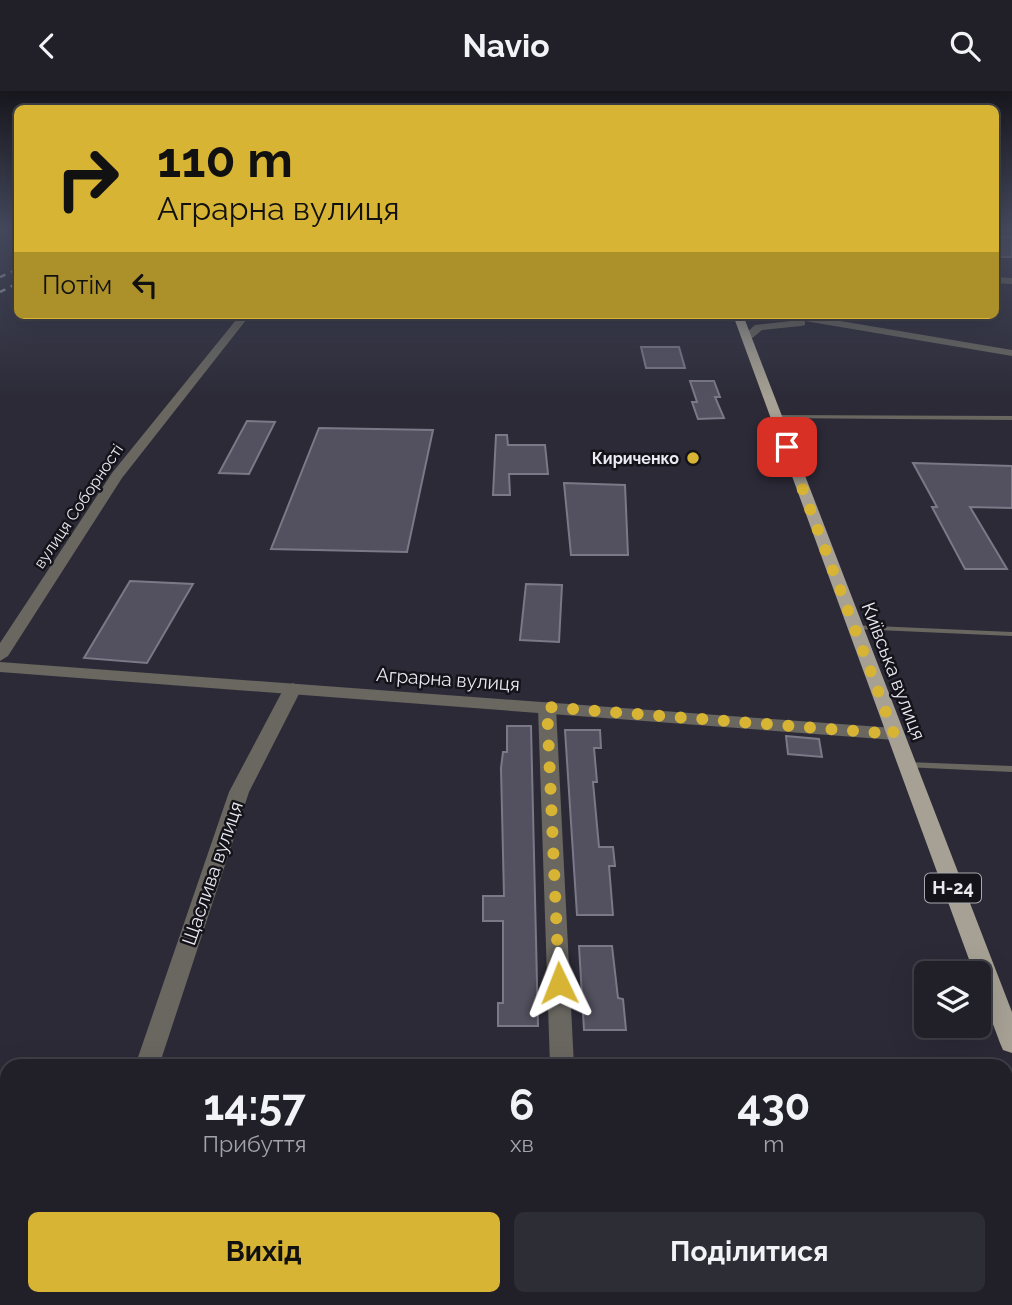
<!DOCTYPE html>
<html lang="uk">
<head>
<meta charset="utf-8">
<style>
  :root { --surface:#212029; --page:#2d2d35; --text:#f1f3f6; --muted:#a2a3a8; --line:#3e3e46; --accent:#d8b434 }
  body { margin:0; font-family:Raleway,sans-serif; background:var(--page); color:var(--text); height:100vh; display:flex; flex-direction:column; font-size:26px; white-space:nowrap }
  * { box-sizing:border-box; margin:0 }
  p { font-size:23px; color:var(--muted) }
  .icon { flex:none; width:38px; height:38px; fill:none; stroke:currentColor; stroke-width:2; stroke-linecap:round; stroke-linejoin:round }
  .map { position:relative; flex:1; overflow:hidden }
  .drawer { position:absolute; left:0px; top:968px; width:1013px; height:247px; display:flex; flex-direction:column; background:var(--surface); border-radius:21px 21px 0 0; box-shadow:0 7px 28px #0002,0 0 0 2px var(--line) }
  .drawer>* { flex:none }
  .guide { position:absolute; left:14px; top:14px; width:985px; height:214px; border-radius:10px; box-shadow:0 7px 28px #0002,0 0 0 2px var(--line); background:#d8b434; color:#111; overflow:hidden }
  .controls { position:absolute; left:914px; top:870px; display:grid; gap:14px }
  .controls a { display:grid; place-items:center; width:77px; height:77px; border-radius:10px; background:var(--surface); box-shadow:0 7px 28px #0002,0 0 0 2px var(--line); font-size:35px }
  .pin { position:absolute; display:grid; place-items:center; width:60px; height:60px; color:#fff; margin:-30px; border-radius:14px; box-shadow:0 4px 10px #0006 }
  .me { position:absolute; width:77px; margin:-38px; rotate:358deg; stroke-linejoin:round; filter:drop-shadow(0 0 5px #0008) }
  .turn { display:flex; align-items:center; gap:24px; height:147px; padding:0 28px; font-size:32px }
  .turn .icon { width:91px; height:91px; stroke-width:2.5 }
  .turn b { display:block; font-size:49px; line-height:60px }
  .then { display:flex; align-items:center; height:66px; padding:0 28px; background:#0003; gap:14px; font-size:26px }
  .eta { display:flex; justify-content:space-evenly; align-items:center; height:119px; text-align:center }
  .eta b { font-size:42px; font-weight:700; line-height:49px }
  .primary-button { display:flex; gap:14px; margin-top:auto; padding:14px 28px }
  .primary-button a { flex:1; height:80px; border-radius:10px; background:var(--accent); color:#111; font-size:28px; font-weight:700; line-height:80px; text-align:center }
  .primary-button a+a { background:var(--page); color:var(--text) }
  header { display:flex; justify-content:space-between; align-items:center; height:91px; padding:0 28px; background:var(--surface); font-size:32px; font-weight:700 }
  .map>svg:first-child { display:block }
</style>
</head>
<body>
<header><svg class="icon" aria-label="back" viewBox="0 0 24 24"><path d="M15 5l-7 7 7 7"/></svg>Navio<svg class="icon" aria-label="search" viewBox="0 0 24 24"><circle cx="10" cy="10" r="6"/><path d="M15 15l6 6"/></svg></header>
<div class="map">
<svg width="1012" height="1214" viewBox="0 0 1012 1214">
  <rect width="100%" height="100%" fill="#2c2a37"/>
  <g fill="#53505f" stroke="#7b7887" stroke-width="2">
    <rect x="996" y="146" width="16" height="20"/>
    <polygon points="641,256 679,256 685,277 646,277"/>
    <polygon points="690,290 714,290 720,306 715,306 724,327 698,328 692,311 697,311"/>
    <polygon points="247,330 275,331 249,383 219,382"/>
    <polygon points="319,337 433,339 407,461 271,458"/>
    <polygon points="496,344 507,344 508,354 545,354 548,383 509,383 510,404 493,404"/>
    <polygon points="913,372 1012,375 1012,417 970,416 1007,478 965,478 932,416 937,416"/>
    <polygon points="564,392 625,394 628,464 571,464"/>
    <polygon points="130,490 193,493 147,572 84,567"/>
    <polygon points="526,493 562,494 559,551 520,549"/>
    <polygon points="507,635 531,635 538,935 498,935 498,912 503,912 503,830 483,830 483,805 504,805 501,677 503,661 507,661"/>
    <polygon points="565,639 600,639 601,657 594,657 597,691 593,691 599,756 613,756 615,775 609,775 613,824 577,824"/>
    <polygon points="786,645 819,648 822,666 788,663"/>
    <polygon points="579,855 612,855 618,907 623,908 626,939 584,939"/>
  </g>
  <g fill="none" stroke-linecap="round" stroke-linejoin="round">
    <g fill="#696760" fill-rule="evenodd">
      <polygon points="776,324 1012,325 1012,329 774,327 773,326"/>
      <polygon points="852,534 1012,541 1012,545 855,538 852,538 851,536"/>
      <polygon points="907,671 1012,675 1012,681 904,676 902,674 904,672"/>
    </g>
    <g fill="#696760" fill-rule="evenodd">
      <polygon points="996,186 1012,187 1012,193 996,192"/>
      <polygon points="240,224 250,224 122,387 8,565 0,570 0,552 112,382"/>
      <polygon points="293,592 302,597 249,701 159,975 135,975 229,701 284,597"/>
      <polygon points="547,611 556,616 574,975 550,975 538,616"/>
      <rect x="0" y="1083" width="7" height="26"/>
      <rect x="1006" y="1096" width="6" height="26"/>
      <polygon points="54,1208 84,1208 82,1214 52,1214"/>
      <polygon points="513,1208 542,1208 543,1214 513,1214"/>
    </g>
    <g fill="#696760" fill-rule="evenodd">
      <polygon points="782,224 805,224 1012,259 1012,265 805,230 805,234 801,235 762,239 750,249 741,247 755,234 800,229"/>
      <polygon points="0,571 894,637 903,643 894,649 0,581"/>
    </g>
    <polygon fill="#a6a194" fill-rule="evenodd" points="733,224 743,224 1012,921 1012,962 1003,959 1000,952 978,893 978,882 974,882"/>
    <g stroke="#b6b4be" stroke-width="2.5" stroke-dasharray="6 6" stroke-linecap="butt">
      <polyline points="0,186 18,178"/>
      <polyline points="0,201 18,192"/>
    </g>
  </g>
  <linearGradient id="sky" x2="0" y2="1"><stop stop-color="#18171e"/><stop offset="0.45" stop-color="#454a5e"/><stop offset="1" stop-color="#454a5e" stop-opacity="0"/></linearGradient>
  <rect width="1012" height="307" fill="url(#sky)"/>
  <g fill="none" stroke-linecap="round" stroke-linejoin="round">
    <polyline stroke="#d8b434" stroke-width="12" stroke-dasharray="0 21.6" points="559,892 547,616 894,643 787,356"/>
  </g>
  <circle fill="#d8b434" stroke="#141319" stroke-width="2.5" cx="693" cy="367" r="7"/>
  <g text-anchor="middle" stroke-width="5" stroke-linejoin="round" paint-order="stroke">
    <g font-size="16" font-weight="bold" fill="#eae8f1" stroke="#141319" text-anchor="end">
      <text x="679" y="373">Кириченко</text>
    </g>
    <g font-size="16" fill="#eae8f1" stroke="#141319">
      <text transform="translate(78 415) rotate(-56)" y="6">вулиця Соборності</text>
    </g>
    <rect fill="#141319" stroke="#aaa8b0" stroke-width="2" x="925" y="782.5" width="56" height="29" rx="5"/>
    <g font-size="18" font-weight="bold" fill="#eae8f1">
      <text x="953" y="803">Н-24</text>
    </g>
    <g font-size="19" fill="#eae8f1" stroke="#141319">
      <text transform="translate(894 580) rotate(69)" y="7">Київська вулиця</text>
      <text transform="translate(448 588) rotate(4)" y="7">Аграрна вулиця</text>
      <text transform="translate(212 782) rotate(-71)" y="7">Щаслива вулиця</text>
    </g>
  </g>
</svg>
<div class="controls">
<a><svg class="icon" aria-label="layers" viewBox="0 0 24 24"><path d="M12 4l9 5-9 5-9-5zM3 14l9 5 9-5"/></svg></a>
</div>
<div class="pin" style="left:787px;top:356px;background:#d93025"><svg class="icon" aria-label="arrive" viewBox="0 0 24 24"><path d="M6 21V4h12l-3 4 3 4H6"/></svg></div>
<svg class="me" style="left:559px;top:892px" viewBox="-20 -20 40 40"><path d="M0-17L14 15 0 8-14 15z" fill="#d8b434" stroke="#fff" stroke-width="4"/></svg>
<div class="guide">
<div class="turn"><svg class="icon" aria-label="right" viewBox="0 0 24 24"><path d="M7 20v-9h11M14 6l5 5-5 5"/></svg><div><b>110 m</b>Аграрна вулиця</div></div>
<div class="then">Потім<svg class="icon" aria-label="left" viewBox="0 0 24 24"><path d="M17 20v-9H6M10 6l-5 5 5 5"/></svg></div>
</div>
<section class="drawer">
<div class="eta">
<div><b>14:57</b><p>Прибуття</p></div>
<div><b>6</b><p>хв</p></div>
<div><b>430</b><p>m</p></div>
</div>
<div class="primary-button"><a>Вихід</a><a>Поділитися</a></div>
</section>
</div>
</body>
</html>
